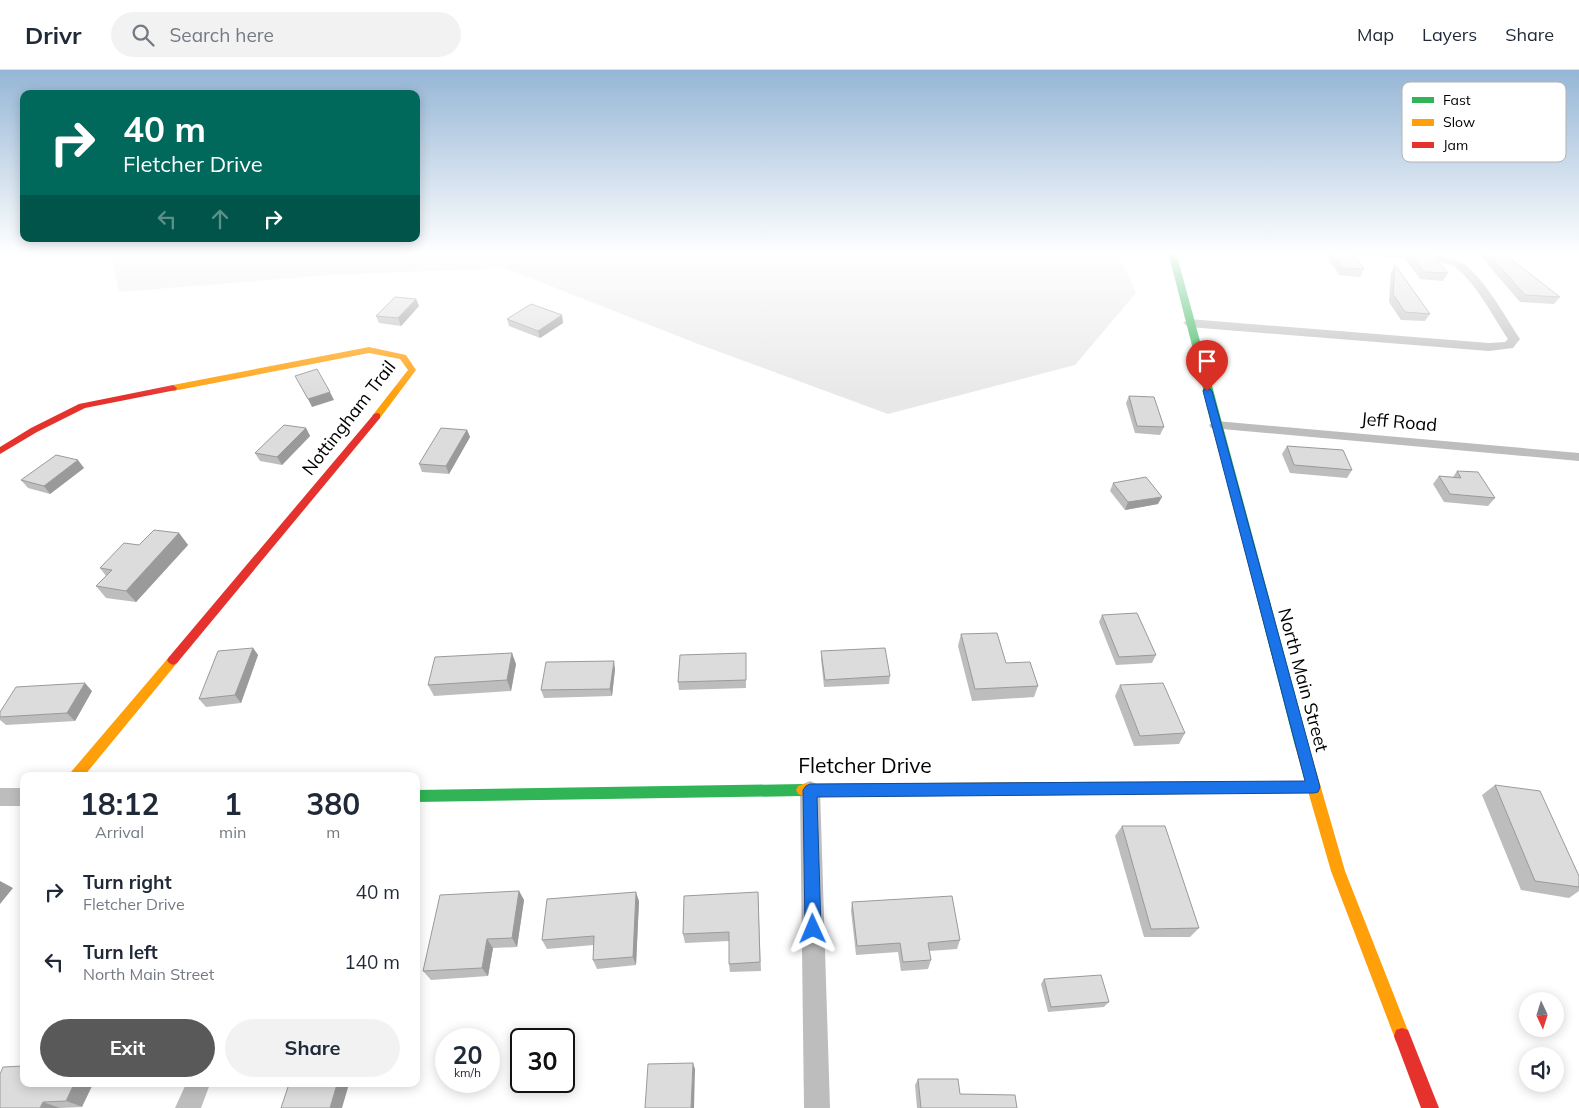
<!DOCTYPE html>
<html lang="en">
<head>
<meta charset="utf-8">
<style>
  :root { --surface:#fff; --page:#f2f2f3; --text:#1f2937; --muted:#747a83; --line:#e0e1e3; --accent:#595959 }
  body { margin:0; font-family:Mulish,sans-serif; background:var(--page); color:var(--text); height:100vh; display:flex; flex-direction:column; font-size:19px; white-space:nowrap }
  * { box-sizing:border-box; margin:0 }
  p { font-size:16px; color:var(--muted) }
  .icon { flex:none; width:28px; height:28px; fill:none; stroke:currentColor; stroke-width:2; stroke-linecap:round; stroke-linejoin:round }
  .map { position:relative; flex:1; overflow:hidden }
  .sheet { position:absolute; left:20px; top:702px; width:400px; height:315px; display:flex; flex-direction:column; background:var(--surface); border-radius:10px; box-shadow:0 2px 12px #0003 }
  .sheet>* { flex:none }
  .banner { position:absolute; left:20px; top:20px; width:400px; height:152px; border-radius:10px; box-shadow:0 2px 12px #0003; background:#00695c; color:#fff; overflow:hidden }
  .needle { width:32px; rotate:176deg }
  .buttons { position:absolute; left:1519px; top:922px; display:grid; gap:10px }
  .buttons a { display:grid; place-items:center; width:45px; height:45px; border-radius:50%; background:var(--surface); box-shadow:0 2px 12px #0003; font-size:25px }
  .speed { position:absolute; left:435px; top:958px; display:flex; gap:10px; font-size:25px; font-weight:700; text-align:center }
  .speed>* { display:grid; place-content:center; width:65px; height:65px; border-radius:50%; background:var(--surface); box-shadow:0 2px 12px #0003; line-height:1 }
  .speed small { font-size:12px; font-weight:400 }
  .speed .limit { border:2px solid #111; border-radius:8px; background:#fff; color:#111 }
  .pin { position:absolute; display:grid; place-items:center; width:42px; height:42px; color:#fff; margin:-51px -21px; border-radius:50% 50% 50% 0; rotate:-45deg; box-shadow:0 0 5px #0007 }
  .pin .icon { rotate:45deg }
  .me { position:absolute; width:55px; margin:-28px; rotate:359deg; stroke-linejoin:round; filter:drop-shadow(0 0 4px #0008) }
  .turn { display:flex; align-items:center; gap:18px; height:105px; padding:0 20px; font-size:22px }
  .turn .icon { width:65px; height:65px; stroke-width:2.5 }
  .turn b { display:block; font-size:35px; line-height:42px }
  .lanes { display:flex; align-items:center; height:48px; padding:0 20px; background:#0003; justify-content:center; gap:25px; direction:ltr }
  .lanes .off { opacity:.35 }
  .eta { display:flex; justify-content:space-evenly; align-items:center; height:85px; text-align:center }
  .eta b { font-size:30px; font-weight:700; line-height:35px }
  .button { display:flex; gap:10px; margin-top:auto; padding:10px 20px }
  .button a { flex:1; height:58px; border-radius:30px; background:var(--accent); color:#fff; font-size:20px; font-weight:700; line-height:58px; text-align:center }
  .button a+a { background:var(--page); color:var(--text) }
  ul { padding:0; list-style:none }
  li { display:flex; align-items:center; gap:15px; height:70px; padding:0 20px }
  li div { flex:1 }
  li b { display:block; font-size:19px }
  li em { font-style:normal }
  header { display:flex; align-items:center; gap:30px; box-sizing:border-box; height:70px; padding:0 25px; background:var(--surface); border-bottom:1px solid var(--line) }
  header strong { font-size:24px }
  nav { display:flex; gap:28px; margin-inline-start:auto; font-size:18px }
  .search { width:350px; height:45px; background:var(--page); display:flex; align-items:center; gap:12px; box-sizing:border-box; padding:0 18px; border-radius:28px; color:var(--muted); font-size:19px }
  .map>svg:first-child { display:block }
</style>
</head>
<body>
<header>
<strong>Drivr</strong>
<div class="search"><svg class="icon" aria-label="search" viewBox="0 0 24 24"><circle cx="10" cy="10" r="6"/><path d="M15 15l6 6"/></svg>Search here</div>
<nav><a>Map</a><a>Layers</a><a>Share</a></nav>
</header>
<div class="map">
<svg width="1579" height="1038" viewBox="0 0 1579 1038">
  <rect width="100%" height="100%" fill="#fff"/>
  <polygon fill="#e8e8e8" points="110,182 1117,182 1136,223 1075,295 888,344 698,274 505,198 329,205 119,222"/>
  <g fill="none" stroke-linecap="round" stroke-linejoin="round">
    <g fill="#bdbdbd" fill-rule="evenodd">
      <path d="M1322 182C1347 180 1439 180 1459 191 1481 202 1506 248 1520 269L1513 278 1489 281 1189 257 1183 253 1189 249 1489 273 1505 272 1508 269C1493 247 1475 210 1453 196 1438 187 1349 186 1327 185Z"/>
      <polygon points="1216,351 1579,383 1579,391 1211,358 1209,355"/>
      <polygon points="810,711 817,714 820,720 830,1038 804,1038 800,720 803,714"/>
      <rect x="0" y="718" width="24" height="18"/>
      <polygon points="186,1014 210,1014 201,1038 175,1038"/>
    </g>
    <g fill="#30b455" fill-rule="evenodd">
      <polygon points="1168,182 1176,182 1309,676 1307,680 1302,682 1297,680 1295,676"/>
      <polygon points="1313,711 1318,713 1320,717 1318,721 1313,723 1063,724 1058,722 1056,718 1058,714 1063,712"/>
      <polygon points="803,714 808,716 810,720 808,724 803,726 416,732 416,720"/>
    </g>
    <g fill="#ff9f0a" fill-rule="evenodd">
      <polygon points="369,277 406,285 416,300 380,348 377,349 372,346 408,300 400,289 369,283 173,321 169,318 173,315"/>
      <polygon points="173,585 177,587 179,590 177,593 84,706 69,706 71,702 169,587"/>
      <polygon points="1302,670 1307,672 1309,676 1345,801 1410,966 1408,972 1402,974 1396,972 1394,966 1331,801 1295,676 1297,672"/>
      <polygon points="1063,712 1068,714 1070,718 1068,722 1063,724 803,726 798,724 796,720 798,716 803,714"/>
    </g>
    <g fill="#e5322d" fill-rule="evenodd">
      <polygon points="173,315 177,318 176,320 85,338 37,362 0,384 0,377 31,358 79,334"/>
      <polygon points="377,343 380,344 380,348 177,593 173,595 169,593 167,590 169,587 374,344"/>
      <polygon points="1402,958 1408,960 1439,1038 1421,1038 1394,966 1396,960"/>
    </g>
  </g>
  <g fill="#bdbdbd">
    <polygon points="1330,182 1352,182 1364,199 1360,207 1339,205 1327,187"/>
    <polygon points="1479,182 1502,182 1560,227 1554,234 1520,232 1478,183"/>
    <polygon points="1410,183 1448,203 1443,211 1420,209 1406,190"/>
    <polygon points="1395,195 1430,244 1425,251 1401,250 1389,232 1391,202"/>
    <polygon points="416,229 419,236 401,256 379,253 376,246"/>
    <polygon points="562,245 563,253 540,268 509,256 507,249"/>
    <polygon points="1129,326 1164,357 1160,365 1135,363 1126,333"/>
    <polygon points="306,358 310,366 282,395 260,391 255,383"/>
    <polygon points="467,360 470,367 449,404 422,402 419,394"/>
    <polygon points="1287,376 1352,400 1347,408 1290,403 1282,384"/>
    <polygon points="84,398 50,424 28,418 21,410"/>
    <polygon points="1457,401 1495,428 1488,436 1444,432 1433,414 1439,406 1453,407"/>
    <polygon points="1113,413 1158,434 1125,440 1110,421"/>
    <polygon points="179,463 188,475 136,532 106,528 96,516 106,506 100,498 139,475"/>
    <polygon points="1102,545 1156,585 1152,593 1116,595 1099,552"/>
    <polygon points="961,564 1006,593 1038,616 1034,627 972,631 958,576"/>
    <polygon points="253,578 258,585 241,633 206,637 199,629"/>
    <polygon points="821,581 890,606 889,614 824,617 821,589"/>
    <polygon points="746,591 746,618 679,620 678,612"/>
    <polygon points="516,594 511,621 434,626 428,615"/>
    <polygon points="615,599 612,626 544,628 541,620"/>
    <polygon points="1120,615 1185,663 1179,674 1134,676 1115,626"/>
    <polygon points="92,621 75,651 6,655 0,650 0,642"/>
    <polygon points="1495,715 1579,806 1579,821 1569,828 1521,820 1482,725"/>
    <polygon points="1122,756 1199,858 1190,867 1144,867 1115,766"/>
    <polygon points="519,821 524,830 517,877 493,878 488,906 431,910 423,901"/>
    <polygon points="758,822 761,901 730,902 729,894 729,871 685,873 683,864"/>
    <polygon points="639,831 636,895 597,899 593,890 594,875 547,879 542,870"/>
    <polygon points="852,832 960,870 957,879 929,881 931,890 928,899 901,901 898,882 856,885 851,841"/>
    <polygon points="1044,909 1109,932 1104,937 1048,942 1041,914"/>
    <polygon points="0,1004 82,1037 60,1038 0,1038"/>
    <polygon points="918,1009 960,1024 1017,1038 917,1038 915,1015"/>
  </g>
  <g fill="#9a9a9a">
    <polygon points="416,229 419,236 401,256 398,248"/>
    <polygon points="562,245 563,253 540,268 538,261"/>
    <polygon points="330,322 334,330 312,337 308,329"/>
    <polygon points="306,358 310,366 282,395 277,387"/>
    <polygon points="467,360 470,367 449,404 446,396"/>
    <polygon points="78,390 84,398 50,424 44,416"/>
    <polygon points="1162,427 1158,434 1125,440 1128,432"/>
    <polygon points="179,463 188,475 136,532 126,521"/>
    <polygon points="253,578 258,585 241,633 235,625"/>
    <polygon points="512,583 516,594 511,621 507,610"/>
    <polygon points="614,591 615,599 612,626 610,619"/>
    <polygon points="85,613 92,621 75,651 67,643"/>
    <polygon points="0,811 13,818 0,834"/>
    <polygon points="519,821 524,830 517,877 512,868"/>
    <polygon points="636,822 639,831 636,895 633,887"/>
    <polygon points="487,869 493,878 488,906 482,898"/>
    <polygon points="693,993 695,999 694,1038 691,1038"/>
    <polygon points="74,1014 93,1014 82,1037 66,1031"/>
    <polygon points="337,1014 349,1014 342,1038 330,1038"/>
    <polygon points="43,1032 60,1038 40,1038"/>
  </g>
  <g fill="#dcdcdc" stroke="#9a9a9a">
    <polygon points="1332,182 1352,182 1364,199 1342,198"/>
    <polygon points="1487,182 1502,182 1560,227 1525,225"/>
    <polygon points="1410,183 1433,185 1448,203 1424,202"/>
    <polygon points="1395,195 1430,244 1405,242 1393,224"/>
    <polygon points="395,227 416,229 398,248 376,246"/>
    <polygon points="531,234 562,245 538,261 507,249"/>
    <polygon points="317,299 330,322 308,329 295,306"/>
    <polygon points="1129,326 1154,327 1164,357 1137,356"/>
    <polygon points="284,355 306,358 277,387 255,383"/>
    <polygon points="441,358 467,360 446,396 419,394"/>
    <polygon points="1287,376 1343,380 1352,400 1294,395"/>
    <polygon points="56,385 78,390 44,416 21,410"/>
    <polygon points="1457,401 1478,402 1495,428 1450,424 1439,406 1461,408"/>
    <polygon points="1146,407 1162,427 1128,432 1113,413"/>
    <polygon points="154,460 179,463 126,521 96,516 112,500 100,498 124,473 139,475"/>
    <polygon points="1137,543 1156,585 1119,587 1102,545"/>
    <polygon points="997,563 1006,593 1030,592 1038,616 975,619 961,564"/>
    <polygon points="253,578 235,625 199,629 218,581"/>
    <polygon points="885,578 890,606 825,610 821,581"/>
    <polygon points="512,583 507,610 428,615 435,587"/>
    <polygon points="746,583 746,610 678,612 680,585"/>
    <polygon points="614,591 610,619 541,620 546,592"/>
    <polygon points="85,613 67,643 0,647 0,642 16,617"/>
    <polygon points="1163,613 1185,663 1140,666 1120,615"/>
    <polygon points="1495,715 1540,721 1579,806 1579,817 1535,811"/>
    <polygon points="1122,756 1165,756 1199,858 1151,859"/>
    <polygon points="519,821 512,868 487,869 482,898 423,901 440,825"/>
    <polygon points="636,822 633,887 593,890 594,866 542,870 547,829"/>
    <polygon points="758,822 760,892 729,894 729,862 683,864 684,826"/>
    <polygon points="952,826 960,870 928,873 931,890 903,892 900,873 857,876 852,832"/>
    <polygon points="1101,905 1109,932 1051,937 1044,909"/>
    <polygon points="693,993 691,1038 645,1038 648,994"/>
    <polygon points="24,996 24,1014 74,1014 66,1031 43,1032 40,1038 0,1038 0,1004 3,997"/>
    <polygon points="918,1009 958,1009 960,1024 1015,1025 1017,1038 921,1038"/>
    <polygon points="289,1014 337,1014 330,1038 281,1038"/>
  </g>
  <linearGradient id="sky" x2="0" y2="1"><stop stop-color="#95b6d6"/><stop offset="0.56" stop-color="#fff"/><stop offset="1" stop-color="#fff" stop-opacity="0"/></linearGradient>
  <rect width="1579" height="327" fill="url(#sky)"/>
  <polygon fill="#1a73e8" stroke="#114b97" points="1204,319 1210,319 1212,321 1320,717 1318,722 1314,723 817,727 821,859 818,865 813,867 808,865 805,859 803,720 806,716 810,714 1305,711 1203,321"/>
  <g text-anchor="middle" stroke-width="4.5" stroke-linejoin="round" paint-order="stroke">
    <g font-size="18" fill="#000" stroke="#fff">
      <text transform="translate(349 348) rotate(-52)" y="6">Nottingham Trail</text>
      <text transform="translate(1399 352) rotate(5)" y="6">Jeff Road</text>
      <text transform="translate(1303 610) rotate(75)" y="6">North Main Street</text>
    </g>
    <g font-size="21" fill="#000" stroke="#fff">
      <text x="865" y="703">Fletcher Drive</text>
    </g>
  </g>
  <rect x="1402" y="12" width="164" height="80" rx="8" fill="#fff" stroke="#b2b2b2" stroke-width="1"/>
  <rect x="1412" y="27" width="22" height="6" fill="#30b455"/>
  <rect x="1412" y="49" width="22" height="7" fill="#ff9f0a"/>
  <rect x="1412" y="72" width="22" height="6" fill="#e5322d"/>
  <g font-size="14" fill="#000">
    <text x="1443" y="35">Fast</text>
    <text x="1443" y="57">Slow</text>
    <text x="1443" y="80">Jam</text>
  </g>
</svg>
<div class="buttons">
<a><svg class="needle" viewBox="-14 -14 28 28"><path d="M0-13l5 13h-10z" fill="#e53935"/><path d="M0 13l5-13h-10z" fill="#747a83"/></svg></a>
<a><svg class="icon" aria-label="sound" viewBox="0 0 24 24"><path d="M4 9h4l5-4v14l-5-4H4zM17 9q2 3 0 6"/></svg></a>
</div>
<div class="speed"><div>20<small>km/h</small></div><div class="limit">30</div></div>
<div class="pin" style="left:1207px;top:321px;background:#d93025"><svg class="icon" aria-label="arrive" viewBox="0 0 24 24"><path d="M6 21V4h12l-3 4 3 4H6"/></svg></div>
<svg class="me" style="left:813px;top:859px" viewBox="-20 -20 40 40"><path d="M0-17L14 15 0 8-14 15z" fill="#1a73e8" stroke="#fff" stroke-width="4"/></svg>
<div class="banner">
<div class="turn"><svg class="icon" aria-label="right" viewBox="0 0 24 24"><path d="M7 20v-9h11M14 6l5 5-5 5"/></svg><div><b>40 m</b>Fletcher Drive</div></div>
<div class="lanes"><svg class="icon off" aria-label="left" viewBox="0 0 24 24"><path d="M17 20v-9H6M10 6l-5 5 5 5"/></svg><svg class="icon off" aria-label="ahead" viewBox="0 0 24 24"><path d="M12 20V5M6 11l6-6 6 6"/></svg><svg class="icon" aria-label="right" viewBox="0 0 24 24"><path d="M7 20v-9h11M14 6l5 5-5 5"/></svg></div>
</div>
<section class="sheet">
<div class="eta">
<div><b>18:12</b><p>Arrival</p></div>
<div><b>1</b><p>min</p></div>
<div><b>380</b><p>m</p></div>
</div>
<ul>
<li><svg class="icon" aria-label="right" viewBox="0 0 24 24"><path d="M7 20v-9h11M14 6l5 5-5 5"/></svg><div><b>Turn right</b><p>Fletcher Drive</p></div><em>40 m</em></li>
<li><svg class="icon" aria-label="left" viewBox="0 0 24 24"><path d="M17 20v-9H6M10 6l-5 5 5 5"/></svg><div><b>Turn left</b><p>North Main Street</p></div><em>140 m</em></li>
</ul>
<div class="button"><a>Exit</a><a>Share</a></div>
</section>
</div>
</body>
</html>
